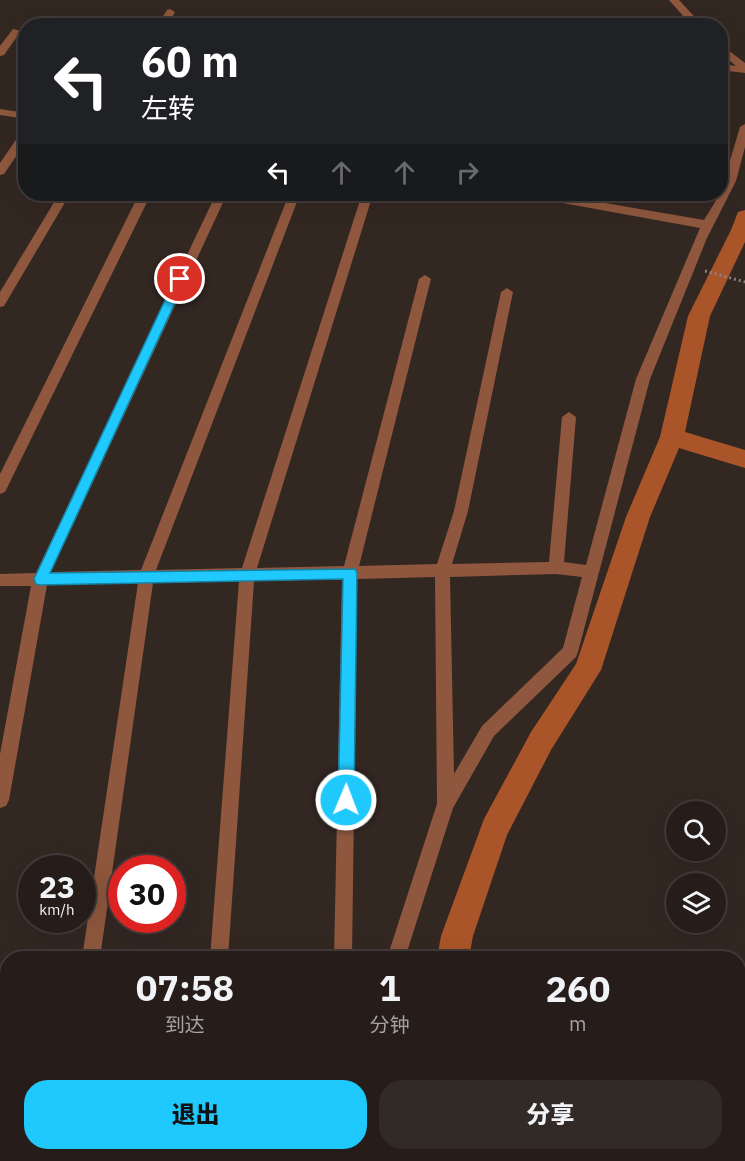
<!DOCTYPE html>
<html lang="zh">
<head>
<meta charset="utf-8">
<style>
  :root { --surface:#261d1a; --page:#322a27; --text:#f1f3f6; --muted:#a4a2a2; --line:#423b39; --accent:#20c9fd }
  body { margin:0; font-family:"IBM Plex Sans","Noto Sans SC",sans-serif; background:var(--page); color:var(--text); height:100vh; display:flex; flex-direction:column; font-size:22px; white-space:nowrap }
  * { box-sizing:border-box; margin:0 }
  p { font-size:20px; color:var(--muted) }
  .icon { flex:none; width:33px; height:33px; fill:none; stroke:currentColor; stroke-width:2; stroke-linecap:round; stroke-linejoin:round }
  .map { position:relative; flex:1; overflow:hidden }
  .sheet { position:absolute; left:0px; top:951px; width:746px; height:210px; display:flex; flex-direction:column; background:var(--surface); border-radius:24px 24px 0 0; box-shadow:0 6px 24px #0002,0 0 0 2px var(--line) }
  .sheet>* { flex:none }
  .guide { position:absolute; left:18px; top:18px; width:710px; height:183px; border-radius:24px; box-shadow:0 6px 24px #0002,0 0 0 2px var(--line); background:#202124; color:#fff; overflow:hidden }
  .buttons { position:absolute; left:666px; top:801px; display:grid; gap:12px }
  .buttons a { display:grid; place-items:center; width:60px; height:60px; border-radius:50%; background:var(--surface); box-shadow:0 6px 24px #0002,0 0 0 2px var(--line); font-size:30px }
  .speed { position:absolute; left:18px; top:855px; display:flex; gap:12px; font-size:30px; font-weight:700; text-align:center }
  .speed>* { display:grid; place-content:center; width:78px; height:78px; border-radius:50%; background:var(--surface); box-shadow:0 6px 24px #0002,0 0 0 2px var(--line); line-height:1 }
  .speed small { font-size:15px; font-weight:400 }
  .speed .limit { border:9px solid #d22; background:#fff; color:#111 }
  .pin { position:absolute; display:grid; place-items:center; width:51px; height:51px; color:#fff; margin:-26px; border:3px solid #fff; border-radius:50%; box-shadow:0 2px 6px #0007 }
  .me { position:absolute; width:66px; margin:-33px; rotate:1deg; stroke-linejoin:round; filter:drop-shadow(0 0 4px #0008) }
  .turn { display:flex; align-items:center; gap:21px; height:126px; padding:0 24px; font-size:27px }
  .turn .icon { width:78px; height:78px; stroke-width:2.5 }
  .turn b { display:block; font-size:42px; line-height:51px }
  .lanes { display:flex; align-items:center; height:57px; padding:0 24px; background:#0003; justify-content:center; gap:30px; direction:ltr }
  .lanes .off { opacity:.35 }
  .eta { display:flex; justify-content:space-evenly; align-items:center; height:102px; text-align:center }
  .eta b { font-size:36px; font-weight:800; line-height:42px }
  .cta { display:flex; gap:12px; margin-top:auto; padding:12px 24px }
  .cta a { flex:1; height:69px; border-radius:24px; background:var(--accent); color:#111; font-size:24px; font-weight:800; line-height:69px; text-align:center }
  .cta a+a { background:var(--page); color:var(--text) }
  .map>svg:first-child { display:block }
</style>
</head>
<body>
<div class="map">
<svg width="745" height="1161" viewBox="0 0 745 1161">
  <rect width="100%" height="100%" fill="#332722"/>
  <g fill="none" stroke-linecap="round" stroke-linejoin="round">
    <polygon fill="#aa5529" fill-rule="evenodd" points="745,210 745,242 710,316 685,432 745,450 745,468 679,448 650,517 601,670 551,750 507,835 473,936 469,958 437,958 441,936 484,819 531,732 576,664 626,517 660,437 688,316 731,230 738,212"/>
    <polyline stroke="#8c827d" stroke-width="3" stroke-dasharray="2 3" stroke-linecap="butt" points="705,271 745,282"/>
    <g fill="#8f583e" fill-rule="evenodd">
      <polygon points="669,0 679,0 703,26 692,26"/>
      <polygon points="170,9 175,12 167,26 157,26 167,10"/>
      <polygon points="228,18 234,18 234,26 224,26"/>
      <polygon points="96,20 102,20 102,26 92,26"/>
      <polygon points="13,29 21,31 4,55 0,56 0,46"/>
      <polygon points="720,44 745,63 745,73 720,70 720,64 736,66 720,52"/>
      <polygon points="0,109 26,113 26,119 0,115"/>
      <path d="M745 124V147L736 181 707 238 650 379 578 652 576 657 494 736 453 808 405 958H387L437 804 435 577 357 579 352 958H334L342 579 254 581 228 958H210L239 581 153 583 100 958H82L138 583 47 585 9 800 6 806 0 808V754L31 586H0V574L36 573 216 194H227L51 572 141 570 289 194H300L156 570 242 568 362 194H373L257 568 344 566 419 279 425 275 431 279 359 566 437 564 454 511 501 292 507 288 513 292 468 511 452 564 549 562 562 417 569 412 576 417 564 562 586 565 636 379 700 228 535 198 529 194H553L704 220 720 194 740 127ZM556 574 582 577 563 648 482 726 454 774 450 577Z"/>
      <polygon points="26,130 26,142 4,174 0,175 0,163 22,131"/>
      <polygon points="59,194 70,194 4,306 0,307 0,292"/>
      <polygon points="139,194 151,194 7,488 5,492 0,494 0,474"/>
      <rect x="738" y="1004" width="7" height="20"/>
      <polygon points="8,1043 8,1063 0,1064 0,1044"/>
      <rect x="195" y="1154" width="20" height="7"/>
      <rect x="330" y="1154" width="20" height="7"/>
      <polygon points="531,1154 551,1154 552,1161 532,1161"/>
    </g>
  </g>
  <polygon fill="#20c9fd" stroke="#1583a4" stroke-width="1.5" points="180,275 186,279 50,573 355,569 357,573 354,800 351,805 346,807 340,805 338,800 343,579 40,585 36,584 34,579 175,279"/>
</svg>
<div class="buttons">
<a><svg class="icon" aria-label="search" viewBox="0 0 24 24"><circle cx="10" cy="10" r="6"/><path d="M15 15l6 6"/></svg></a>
<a><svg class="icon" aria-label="layers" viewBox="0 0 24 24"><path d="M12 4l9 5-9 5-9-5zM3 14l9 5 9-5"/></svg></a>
</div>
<div class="speed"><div>23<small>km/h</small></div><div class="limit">30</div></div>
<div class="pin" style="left:180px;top:279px;background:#d93025"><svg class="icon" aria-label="arrive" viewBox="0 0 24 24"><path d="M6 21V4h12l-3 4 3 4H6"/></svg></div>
<svg class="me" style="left:346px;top:800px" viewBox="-20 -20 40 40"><circle r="17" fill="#20c9fd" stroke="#fff" stroke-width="3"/><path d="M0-11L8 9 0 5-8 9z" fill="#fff"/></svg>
<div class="guide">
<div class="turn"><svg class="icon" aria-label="left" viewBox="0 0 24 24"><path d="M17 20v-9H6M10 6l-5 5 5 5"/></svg><div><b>60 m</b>左转</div></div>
<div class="lanes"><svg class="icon" aria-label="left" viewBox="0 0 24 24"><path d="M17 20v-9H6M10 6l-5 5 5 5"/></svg><svg class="icon off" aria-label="ahead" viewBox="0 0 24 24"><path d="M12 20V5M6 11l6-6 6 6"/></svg><svg class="icon off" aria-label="ahead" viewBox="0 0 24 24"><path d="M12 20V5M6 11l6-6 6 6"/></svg><svg class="icon off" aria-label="right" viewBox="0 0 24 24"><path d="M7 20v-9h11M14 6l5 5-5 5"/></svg></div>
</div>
<section class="sheet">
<div class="eta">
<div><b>07:58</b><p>到达</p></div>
<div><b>1</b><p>分钟</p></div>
<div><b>260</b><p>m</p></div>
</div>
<div class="cta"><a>退出</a><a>分享</a></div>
</section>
</div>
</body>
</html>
